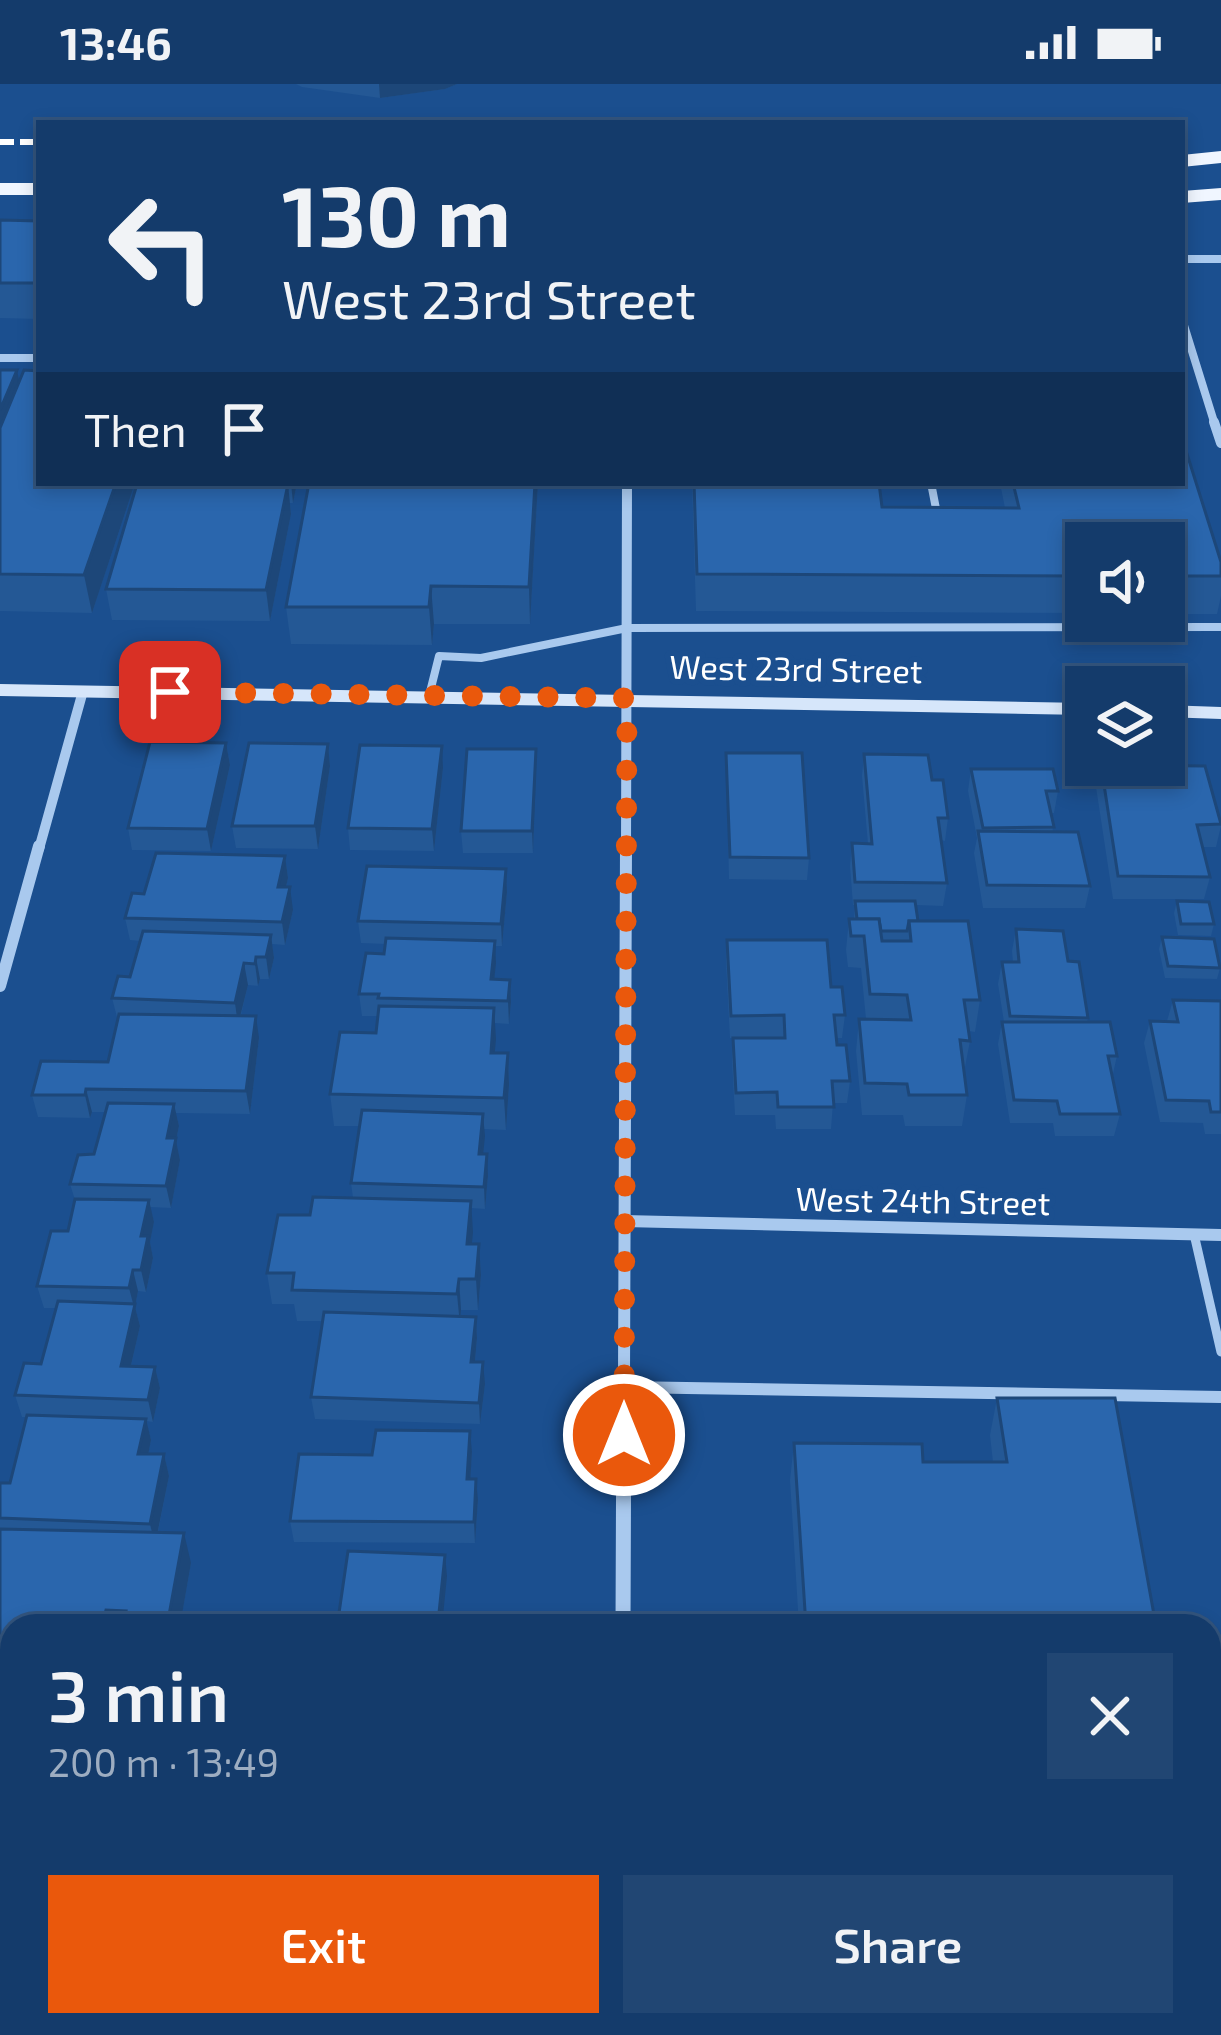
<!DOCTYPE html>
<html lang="en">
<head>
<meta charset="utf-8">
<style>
  :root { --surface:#143b6b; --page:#214673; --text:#f1f3f6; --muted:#9dadc1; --line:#33557e; --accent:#ea580c }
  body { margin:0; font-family:"Exo 2",sans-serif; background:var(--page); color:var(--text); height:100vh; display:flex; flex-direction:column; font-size:45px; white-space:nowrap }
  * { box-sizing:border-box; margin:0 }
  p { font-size:39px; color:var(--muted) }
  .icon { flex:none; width:66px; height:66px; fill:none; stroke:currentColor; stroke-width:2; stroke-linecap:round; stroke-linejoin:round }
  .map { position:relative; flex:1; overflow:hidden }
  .side { position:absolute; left:0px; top:1530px; width:1221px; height:423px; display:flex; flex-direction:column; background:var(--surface); border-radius:36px 36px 0 0; box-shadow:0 6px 18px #0003,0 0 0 3px var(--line) }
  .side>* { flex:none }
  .top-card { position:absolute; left:36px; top:36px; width:1149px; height:366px; border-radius:0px; box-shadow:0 6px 18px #0003,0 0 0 3px var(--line); background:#143b6b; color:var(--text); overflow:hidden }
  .controls { position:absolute; left:1065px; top:438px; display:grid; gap:24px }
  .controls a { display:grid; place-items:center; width:120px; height:120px; border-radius:0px; background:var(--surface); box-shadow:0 6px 18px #0003,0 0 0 3px var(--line); font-size:60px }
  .pin { position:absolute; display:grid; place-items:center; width:102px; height:102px; color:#fff; margin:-51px; border-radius:24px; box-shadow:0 6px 18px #0006 }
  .me { position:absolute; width:132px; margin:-66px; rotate:0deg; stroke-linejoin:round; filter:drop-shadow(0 0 9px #0008) }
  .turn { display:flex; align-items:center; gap:42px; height:252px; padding:0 48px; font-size:54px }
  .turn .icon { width:156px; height:156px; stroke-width:2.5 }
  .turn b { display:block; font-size:84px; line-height:102px }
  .then { display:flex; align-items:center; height:114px; padding:0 48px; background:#0003; gap:24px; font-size:45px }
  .round { display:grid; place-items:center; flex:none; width:126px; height:126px; border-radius:0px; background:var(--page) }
  .overview { display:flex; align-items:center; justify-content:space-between; height:204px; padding:0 48px }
  h1 { font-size:72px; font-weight:600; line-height:90px }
  .primary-button { display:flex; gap:24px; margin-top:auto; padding:24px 48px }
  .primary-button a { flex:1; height:138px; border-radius:0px; background:var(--accent); color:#fff; font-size:48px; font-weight:600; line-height:138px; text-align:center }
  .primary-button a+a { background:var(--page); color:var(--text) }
  .status { display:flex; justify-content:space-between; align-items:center; height:84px; padding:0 60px; background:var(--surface); direction:ltr }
  .status svg { height:33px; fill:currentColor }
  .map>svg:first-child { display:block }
</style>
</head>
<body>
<div class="status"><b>13:46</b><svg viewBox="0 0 49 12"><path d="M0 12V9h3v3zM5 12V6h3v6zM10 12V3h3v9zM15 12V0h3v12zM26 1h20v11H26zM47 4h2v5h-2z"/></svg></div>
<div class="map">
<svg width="1221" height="1951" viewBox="0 0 1221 1951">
  <rect width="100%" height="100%" fill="#1b4f8f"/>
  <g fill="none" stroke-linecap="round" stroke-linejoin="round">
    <g stroke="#a9c9ee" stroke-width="8">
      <polyline points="931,399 938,435"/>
      <polyline points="429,612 439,572 481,574 627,544 1221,543"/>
    </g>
    <polyline stroke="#a9c9ee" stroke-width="9" points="1194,1150 1221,1268"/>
    <polyline stroke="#a9c9ee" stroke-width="12" points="624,1303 1221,1313"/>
    <g stroke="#a9c9ee" stroke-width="8">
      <polyline points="1182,175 1221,175"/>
      <polyline points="1182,235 1215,341"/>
      <polyline points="0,274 39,274"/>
    </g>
    <g stroke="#a9c9ee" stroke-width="10">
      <polyline points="1214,338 1221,359"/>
      <polyline points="39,765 83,607"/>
      <polyline points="626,765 627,399"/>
    </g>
    <g stroke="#a9c9ee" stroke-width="12">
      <polyline points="0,902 39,762"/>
      <polyline points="624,1137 1221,1151"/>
      <polyline points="624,1293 626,762"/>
    </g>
    <g stroke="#a9c9ee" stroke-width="15">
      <polyline points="623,1542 624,1290"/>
      <polyline points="622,1941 622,1951"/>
    </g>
    <g fill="#d6e6fa" fill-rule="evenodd">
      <polygon points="0,600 1086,619 1086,631 0,612"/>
      <polygon points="1164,621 1221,623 1221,635 1164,633"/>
    </g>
    <g fill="#f0f6ff" fill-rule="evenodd">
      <polygon points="1221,67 1221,79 1182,83 1182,71"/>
      <rect x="0" y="99" width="39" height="12"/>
      <polygon points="1221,104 1221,116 1182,119 1182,107"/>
    </g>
    <polyline stroke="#fff" stroke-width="6" stroke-dasharray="14 6" stroke-linecap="butt" points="0,58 39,58"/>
  </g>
  <g fill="#245895">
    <polygon points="296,0 457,0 445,5 380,14 302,3"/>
    <polygon points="0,136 39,137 39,235 0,234"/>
    <polygon points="0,286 39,399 135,399 92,529 0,527"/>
    <polygon points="138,399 297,399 293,419 290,419 291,430 270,537 112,536 106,505"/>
    <polygon points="309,399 538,399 530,540 434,540 432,561 291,560 286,523"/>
    <polygon points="692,399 879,399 882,423 1005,424 1000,399 1182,399 1221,478 1221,512 1217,530 1164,530 1164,459 1086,459 1086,529 696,527"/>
    <polygon points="226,659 230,681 211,767 132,766 128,744"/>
    <polygon points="328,660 330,682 318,765 236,764 232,742"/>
    <polygon points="726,669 809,774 807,796 729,795"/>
    <polygon points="864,670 932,696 948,734 945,757 941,756 947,799 943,822 916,821 918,837 980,916 975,948 969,947 970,957 964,988 967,1011 962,1042 905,1042 903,1031 862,1031 856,967 859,935 866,935 861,884 848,883 846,866 849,835 854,835 855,821 853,821 850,782 852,759 868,760 862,692"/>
    <polygon points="1101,681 1221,742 1216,763 1203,763 1210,793 1204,815 1113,815 1096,703"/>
    <polygon points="443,684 434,767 350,766 348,744"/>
    <polygon points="971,685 1058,707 1054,729 1051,729 1053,748 1090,802 1085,824 983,824 974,769 977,754 968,707"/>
    <polygon points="536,687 533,769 463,769 461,747"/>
    <polygon points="285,772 288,794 286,803 293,826 285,861 272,860 274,874 269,895 260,895 258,902 248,901 241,931 259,954 250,1030 176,1029 179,1042 176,1056 180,1076 171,1124 150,1123 154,1138 150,1158 153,1174 146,1208 138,1207 135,1223 140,1242 131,1282 155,1283 160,1304 153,1338 146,1337 151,1356 148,1370 164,1370 169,1392 158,1448 191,1479 180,1542 12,1542 12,1739 0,1739 0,1399 10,1399 27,1333 22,1333 15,1311 41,1280 56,1224 44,1224 37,1202 68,1147 75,1116 70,1100 94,1070 105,1028 92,1028 90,1034 38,1033 32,1011 108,978 118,937 112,914 130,893 140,857 130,856 125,834 144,810"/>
    <polygon points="506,785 507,808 502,862 495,862 494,895 510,896 511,918 509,940 495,939 495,969 508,969 509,1001 506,1046 484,1045 483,1070 488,1092 485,1125 471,1124 472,1160 479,1160 481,1191 478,1226 461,1226 461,1232 476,1233 477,1254 475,1278 485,1300 480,1340 315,1335 311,1313 323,1237 297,1237 294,1220 272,1220 267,1189 310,1131 353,1114 351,1099 359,1042 334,1042 330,1010 376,949 378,932 362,932 359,910 384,870 386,860 361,859 358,837"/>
    <polygon points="1177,817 1214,840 1211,852 1178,851 1174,829"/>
    <polygon points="1016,845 1068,877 1088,934 1087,938 1117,972 1112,994 1120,1030 1114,1052 1055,1052 1053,1039 1010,1039 998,960 1002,938 1004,938 998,900 1002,878 1013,878 1012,867"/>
    <polygon points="1162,853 1220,884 1217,895 1165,894 1159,865"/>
    <polygon points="727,856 831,903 845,931 842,954 836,954 850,997 847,1019 833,1019 831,1045 776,1045 775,1031 735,1031 732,976 733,954 782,954 730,954 726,878"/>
    <polygon points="1173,916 1221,917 1221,1050 1205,1050 1203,1039 1160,1038 1144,959 1150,937 1167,937"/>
    <polygon points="997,1314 1156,1542 799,1542 790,1396 794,1359 923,1378 993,1378 990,1351"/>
    <polygon points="472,1368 470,1395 478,1416 475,1459 294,1458 290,1437 372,1371"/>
    <rect x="0" y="1755" width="12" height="108"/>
  </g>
  <g fill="#1d4779">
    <polygon points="379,0 457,0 445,5 380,14"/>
    <polygon points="17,286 24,322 0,381 0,326"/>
    <polygon points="116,399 135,399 92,529 84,491"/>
    <polygon points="291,399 297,399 293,419"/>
    <polygon points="535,399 538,399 530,540 529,503"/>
    <polygon points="288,400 291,430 270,537 266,506"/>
    <polygon points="431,502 434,540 432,561 429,523"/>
    <polygon points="226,659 230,681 211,767 207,745"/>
    <polygon points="328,660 330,682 318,765 315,742"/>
    <polygon points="442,662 443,684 434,767 432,745"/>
    <polygon points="536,665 536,687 533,769 532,747"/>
    <polygon points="285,772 288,794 281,825 278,803"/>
    <polygon points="506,785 507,808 502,862 501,840"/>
    <polygon points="290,803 293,826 285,861 282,838"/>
    <polygon points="271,851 274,874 269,895 266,873"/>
    <polygon points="495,857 496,879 492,917 491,895"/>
    <polygon points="256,873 260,895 258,902 255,880"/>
    <polygon points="244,879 248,901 238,941 235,919"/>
    <polygon points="510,896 511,918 509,940 508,917"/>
    <polygon points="494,924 496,955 492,1000 491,969"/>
    <polygon points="256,932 259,954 250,1030 246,1007"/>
    <polygon points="508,969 509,1001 506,1046 504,1014"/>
    <polygon points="86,1005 92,1028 90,1034 85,1011"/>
    <polygon points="174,1020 179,1042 176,1056 180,1076 171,1124 166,1102 167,1054"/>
    <polygon points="483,1030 485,1052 481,1092 479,1070"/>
    <polygon points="487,1070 488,1092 485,1125 484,1103"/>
    <polygon points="149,1116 154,1138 150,1158 153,1174 146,1208 141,1186 141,1152"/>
    <polygon points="471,1117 473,1148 469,1191 467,1160"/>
    <polygon points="479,1160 481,1191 478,1226 476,1195"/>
    <polygon points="133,1186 138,1207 135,1223 140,1242 126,1303 121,1282 134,1223 129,1204"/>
    <polygon points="459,1195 461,1226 460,1241 457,1210"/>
    <polygon points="476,1233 477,1254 473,1299 471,1278"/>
    <polygon points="483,1278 485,1300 480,1340 479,1319"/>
    <polygon points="155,1283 160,1304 153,1338 148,1316"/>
    <polygon points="146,1335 151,1356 144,1391 138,1370"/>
    <polygon points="470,1347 472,1368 469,1416 467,1395"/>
    <polygon points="164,1370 169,1392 155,1461 150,1440"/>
    <polygon points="476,1395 478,1416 475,1459 474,1438"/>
    <polygon points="184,1449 191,1479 180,1542 167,1542"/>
    <polygon points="445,1471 447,1492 442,1542 439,1529"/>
    <polygon points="106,1526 110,1542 102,1542"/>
  </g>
  <g fill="#2a66ad" stroke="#1d4779" stroke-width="3">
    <polygon points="0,136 39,137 39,199 0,199"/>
    <polygon points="0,286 17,286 0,326"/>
    <polygon points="24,286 39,287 39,399 116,399 84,491 0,490 0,344"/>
    <polygon points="1182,354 1221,478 1221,492 1164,492 1164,459 1086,459 1086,492 697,490 694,399 879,399 882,423 1019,424 1013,399 1182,399"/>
    <polygon points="309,399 535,399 529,503 431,502 429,523 286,523"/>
    <polygon points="137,400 288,400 266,506 106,505"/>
    <polygon points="150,658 226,659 207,745 128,744"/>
    <polygon points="249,659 328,660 315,742 232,742"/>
    <polygon points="360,661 442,662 432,745 348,744"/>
    <polygon points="467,665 536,665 532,747 461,747"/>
    <polygon points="726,669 802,669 809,774 730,773"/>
    <polygon points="864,670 928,671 932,696 943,696 948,734 938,734 947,799 855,798 852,759 872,760"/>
    <polygon points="1101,681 1205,682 1221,740 1197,741 1210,793 1118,792"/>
    <polygon points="971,685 1053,685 1058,707 1046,707 1054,743 983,744"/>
    <polygon points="978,747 1078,748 1090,802 987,801"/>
    <polygon points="156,769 285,772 278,803 290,803 282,838 125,834 132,809 144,810"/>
    <polygon points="367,782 506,785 501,840 358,837"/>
    <polygon points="855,817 915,817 918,837 909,837 907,847 881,847 879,835 857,835"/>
    <polygon points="1177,817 1209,818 1214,840 1181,840"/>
    <polygon points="849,835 879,835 882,857 911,857 909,837 968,837 980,916 964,916 970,957 960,956 967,1011 909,1011 907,1000 865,999 859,935 911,936 907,911 870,910 864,852 851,852"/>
    <polygon points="1016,845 1063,847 1068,877 1079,878 1088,934 1010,932 1002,878 1019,878"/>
    <polygon points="143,847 271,851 266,873 256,873 255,880 244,879 235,919 112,914 118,892 130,893"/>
    <polygon points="1162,853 1214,855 1220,884 1168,882"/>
    <polygon points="386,854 495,857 491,895 510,896 508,917 378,914 379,910 359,910 366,869 384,870"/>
    <polygon points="727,856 827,856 831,903 842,903 845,931 834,931 837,961 846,961 850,997 832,997 834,1023 778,1023 777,1008 736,1009 733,954 785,954 784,931 731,932"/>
    <polygon points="1173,916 1221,917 1221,1028 1211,1028 1209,1017 1166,1016 1150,937 1178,938"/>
    <polygon points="379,922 494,924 491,969 508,969 504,1014 330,1010 340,948 376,949"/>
    <polygon points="119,930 256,932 246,1007 86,1005 85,1011 32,1011 41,977 108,978"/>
    <polygon points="1002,938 1110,938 1117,972 1108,972 1120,1030 1060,1030 1057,1017 1014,1016"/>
    <polygon points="108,1019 174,1020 167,1054 176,1054 166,1102 70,1100 78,1071 94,1070"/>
    <polygon points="362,1026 483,1030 479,1070 487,1070 484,1103 351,1099"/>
    <polygon points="313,1113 471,1117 467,1160 479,1160 476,1195 459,1195 457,1210 292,1206 294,1189 267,1189 278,1131 310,1131"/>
    <polygon points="75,1115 149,1116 141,1152 148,1152 141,1186 133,1186 129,1204 37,1202 51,1147 68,1147"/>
    <polygon points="58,1217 135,1220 121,1282 155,1283 148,1316 15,1311 24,1279 41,1280"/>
    <polygon points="324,1228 476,1233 471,1278 483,1278 479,1319 311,1313"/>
    <polygon points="997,1314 1115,1314 1156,1542 806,1542 794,1359 922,1360 923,1378 1007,1378"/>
    <polygon points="27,1331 146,1335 138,1370 164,1370 150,1440 0,1434 0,1399 10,1399"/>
    <polygon points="376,1346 470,1347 467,1395 476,1395 474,1438 290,1437 299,1370 372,1371"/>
    <polygon points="0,1445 184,1449 167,1542 123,1542 126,1527 106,1526 102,1542 12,1542 12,1561 0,1560"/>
    <polygon points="348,1467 445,1471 439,1529 447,1529 446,1542 309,1542 310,1535 338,1536"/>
    <polygon points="0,1588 12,1589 12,1720 0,1720"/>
    <rect x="0" y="1755" width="12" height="90"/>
    <polygon points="1209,1925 1214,1951 1111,1951 1110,1941 1209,1941"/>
    <polygon points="821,1941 1003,1941 1004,1951 821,1951"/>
  </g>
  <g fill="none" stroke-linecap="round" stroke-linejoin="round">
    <polyline stroke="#ea580c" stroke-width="21" stroke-dasharray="0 37.8" points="170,608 627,614 624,1351"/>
  </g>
  <g text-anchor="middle" stroke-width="12" stroke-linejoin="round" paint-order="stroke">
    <g font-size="33" fill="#fff" stroke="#1b4f8f">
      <text transform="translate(796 585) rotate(1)" y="12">West 23rd Street</text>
      <text transform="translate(923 1117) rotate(1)" y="12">West 24th Street</text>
    </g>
  </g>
</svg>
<div class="controls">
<a><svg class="icon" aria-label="sound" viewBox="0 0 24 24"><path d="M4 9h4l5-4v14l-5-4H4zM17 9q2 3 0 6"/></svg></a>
<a><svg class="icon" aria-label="layers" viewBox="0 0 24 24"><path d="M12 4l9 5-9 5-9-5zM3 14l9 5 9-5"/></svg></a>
</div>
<div class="pin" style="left:170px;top:608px;background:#d93025"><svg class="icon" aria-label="arrive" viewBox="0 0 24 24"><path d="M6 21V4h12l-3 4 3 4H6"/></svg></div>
<svg class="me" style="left:624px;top:1351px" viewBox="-20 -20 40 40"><circle r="17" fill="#ea580c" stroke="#fff" stroke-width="3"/><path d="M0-11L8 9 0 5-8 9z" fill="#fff"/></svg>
<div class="top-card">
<div class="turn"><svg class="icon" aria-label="left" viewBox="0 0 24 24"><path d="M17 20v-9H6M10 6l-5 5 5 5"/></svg><div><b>130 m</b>West 23rd Street</div></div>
<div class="then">Then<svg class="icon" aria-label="arrive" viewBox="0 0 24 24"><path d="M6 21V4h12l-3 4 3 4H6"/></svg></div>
</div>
<section class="side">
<div class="overview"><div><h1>3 min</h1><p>200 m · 13:49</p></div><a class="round"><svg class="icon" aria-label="close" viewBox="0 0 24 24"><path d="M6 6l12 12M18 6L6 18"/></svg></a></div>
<div class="primary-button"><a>Exit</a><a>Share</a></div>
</section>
</div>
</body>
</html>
